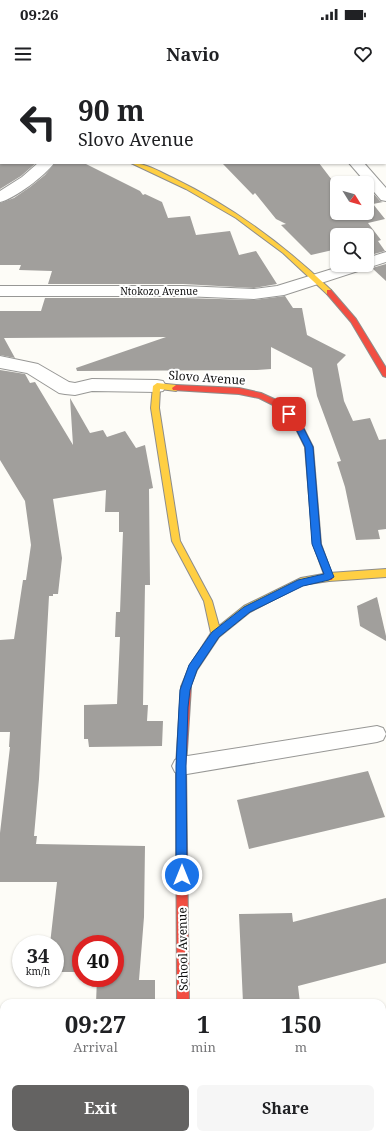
<!DOCTYPE html>
<html lang="en">
<head>
<meta charset="utf-8">
<style>
  :root { --surface:#fff; --page:#f6f6f6; --text:#202124; --muted:#757577; --accent:#646362 }
  body { margin:0; font-family:"Noto Serif",serif; background:var(--page); color:var(--text); height:100vh; display:flex; flex-direction:column; font-size:15px; white-space:nowrap }
  * { box-sizing:border-box; margin:0 }
  p { font-size:13px; color:var(--muted) }
  .icon { flex:none; width:22px; height:22px; fill:none; stroke:currentColor; stroke-width:2; stroke-linecap:round; stroke-linejoin:round }
  .map { position:relative; flex:1; overflow:hidden }
  .side { position:absolute; left:0px; top:919px; width:386px; height:140px; display:flex; flex-direction:column; background:var(--surface); border-radius:12px 12px 0 0; box-shadow:0 1px 3px #0004 }
  .side>* { flex:none }
  .top-card { position:absolute; left:0px; top:0px; width:386px; height:84px; box-shadow:0 1px 3px #0004; background:#fff; color:var(--text); overflow:hidden }
  .needle { width:26px; rotate:127deg }
  .buttons { position:absolute; left:330px; top:96px; display:grid; gap:8px }
  .buttons a { display:grid; place-items:center; width:44px; height:44px; border-radius:6px; background:var(--surface); box-shadow:0 1px 3px #0004; font-size:20px }
  .speed { position:absolute; left:12px; top:855px; display:flex; gap:8px; font-size:20px; font-weight:700; text-align:center }
  .speed>* { display:grid; place-content:center; width:52px; height:52px; border-radius:50%; background:var(--surface); box-shadow:0 1px 3px #0004; line-height:1 }
  .speed small { font-size:10px; font-weight:400 }
  .speed .limit { border:6px solid #d22; background:#fff; color:#111 }
  .pin { position:absolute; display:grid; place-items:center; width:34px; height:34px; color:#fff; margin:-17px; border-radius:8px; box-shadow:0 2px 6px #0006 }
  .me { position:absolute; width:44px; margin:-22px; rotate:0deg; stroke-linejoin:round; filter:drop-shadow(0 0 3px #0008) }
  .turn { display:flex; align-items:center; gap:14px; height:84px; padding:0 12px; font-size:18px }
  .turn .icon { width:52px; height:52px; stroke-width:2.5 }
  .turn b { display:block; font-size:28px; line-height:34px }
  .eta { display:flex; justify-content:space-evenly; align-items:center; height:68px; text-align:center }
  .eta b { font-size:24px; font-weight:700; line-height:28px }
  .button { display:flex; gap:8px; margin-top:auto; padding:8px 12px }
  .button a { flex:1; height:46px; border-radius:6px; background:var(--accent); color:#fff; font-size:16px; font-weight:700; line-height:46px; text-align:center }
  .button a+a { background:var(--page); color:var(--text) }
  .status { display:flex; justify-content:space-between; align-items:center; height:28px; padding:0 20px; background:var(--surface); direction:ltr }
  .status svg { height:11px; fill:currentColor }
  header { display:flex; justify-content:space-between; align-items:center; height:52px; padding:0 12px; background:var(--surface); font-size:18px; font-weight:700 }
  .map>svg:first-child { display:block }
</style>
</head>
<body>
<div class="status"><b>09:26</b><svg viewBox="0 0 49 12"><path d="M0 12V9h3v3zM5 12V6h3v6zM10 12V3h3v9zM15 12V0h3v12zM26 1h20v11H26zM47 4h2v5h-2z"/></svg></div>
<header><svg class="icon" aria-label="menu" viewBox="0 0 24 24"><path d="M4 6h16M4 12h16M4 18h16"/></svg>Navio<svg class="icon" aria-label="heart" viewBox="0 0 24 24"><path d="M12 20l-8-8c-3-5 5-10 8-4 3-6 11-1 8 4z"/></svg></header>
<div class="map">
<svg width="386" height="1059" viewBox="0 0 386 1059">
  <rect width="100%" height="100%" fill="#fdfcf7"/>
  <g fill="#a19f9c">
    <polygon points="0,83 36,83 21,96 0,109"/>
    <polygon points="55,83 84,83 140,111 143,115 145,114 162,122 168,138 190,136 196,155 230,151 239,175 256,171 277,204 254,208 183,204 48,204 52,191 19,190 21,185 0,185 0,123 14,118 30,107 45,95"/>
    <polygon points="222,83 319,83 332,100 337,104 337,133 367,133 367,106 380,121 383,122 373,124 385,139 368,143 381,160 378,161 385,171 367,176 367,155 337,155 337,169 311,175 281,145 286,144 276,139 255,113 253,115"/>
    <polygon points="386,184 386,201 372,188"/>
    <polygon points="285,216 293,228 302,228 307,255 346,275 337,284 344,321 353,341 370,338 379,360 386,359 386,449 378,450 380,459 356,460 345,407 337,382 341,381 317,316 312,288 271,267 271,289 257,290 77,291 76,288 166,257 4,258 15,278 0,275 0,231 41,231 45,218 183,218 254,220"/>
    <polygon points="0,290 25,294 30,303 35,302 73,365 70,318 90,353 103,350 107,357 125,351 136,368 145,365 153,408 149,409 150,505 145,505 143,625 148,625 147,641 163,641 162,666 89,667 88,659 84,659 84,625 117,624 120,557 115,557 116,532 120,532 123,452 119,452 119,432 105,432 106,410 53,419 62,478 58,514 53,514 53,516 49,516 39,699 34,756 37,756 36,764 145,766 144,837 139,900 155,900 155,923 96,923 97,898 115,898 115,864 81,864 81,892 55,892 55,864 50,864 57,802 0,802 0,753 10,667 9,667 10,652 0,652 0,560 14,559 23,500 26,500 31,465 25,421 0,380"/>
    <polygon points="377,517 386,556 386,561 360,546 357,526"/>
    <polygon points="368,691 385,737 249,769 237,720"/>
    <polygon points="386,818 386,883 298,906 300,923 243,923 239,834 292,833 293,842"/>
  </g>
  <g fill="none" stroke-linecap="round" stroke-linejoin="round">
    <g stroke="#979795" stroke-width="2">
      <polygon id="lane" points="377,646 383,648 386,654 383,660 377,662 181,695 175,692 172,686 175,680 181,677"/>
    </g>
    <g stroke="#979795" stroke-width="2">
      <g id="street">
        <rect x="280" y="0" width="13" height="1"/>
        <rect x="385" y="5" width="1" height="8"/>
        <path d="M38 83H54C46 95 14 119 0 122V111L22 97Z"/>
        <polygon points="349,83 364,83 386,108 386,121 381,120"/>
        <polygon points="386,172 386,182 284,215 254,219 183,216 0,216 0,206 183,206 254,209 277,206 345,185 367,185 367,178"/>
        <polygon points="0,276 38,284 69,302 75,303 92,299 157,300 163,301 166,306 163,311 157,312 92,311 75,315 65,314 59,313 27,293 0,288"/>
        <polygon points="169,1055 201,1055 202,1059 170,1059"/>
      </g>
    </g>
    <g stroke="#8e8d8b" stroke-width="2">
      <g id="slow">
        <rect x="0" y="45" width="1" height="4"/>
        <path d="M131 83C146 83 160 92 173 98 233 127 284 165 331 210V214H327L283 173 236 138 186 109Z"/>
        <polygon points="157,303 176,305 180,308 176,311 160,309 159,328 180,461 212,521 219,546 244,526 301,498 329,493 386,489 386,497 329,501 302,505 250,532 219,557 197,590 189,610 186,611 183,610 181,607 190,585 211,553 204,521 172,461 151,328 153,306"/>
      </g>
    </g>
    <g stroke="#8e8d8b" stroke-width="2">
      <g id="jam">
        <polygon points="327,210 331,210 356,239 386,288 386,297 383,296 351,242 327,214"/>
        <polygon points="176,305 239,308 261,313 285,324 299,339 313,367 321,464 333,497 332,500 326,500 313,464 305,367 293,343 279,328 259,318 239,314 173,310 172,308"/>
        <polygon points="186,603 189,604 191,607 186,686 189,923 177,923 176,686 181,607 183,604"/>
      </g>
    </g>
    <use href="#lane" fill="#fffffe" fill-rule="evenodd"/>
    <use href="#street" fill="#fffffe" fill-rule="evenodd"/>
    <use href="#slow" fill="#ffcf43" fill-rule="evenodd"/>
    <use href="#jam" fill="#f24e42" fill-rule="evenodd"/>
  </g>
  <polygon fill="#1a73e8" stroke="#114b97" points="289,331 292,332 299,339 313,367 321,464 334,497 329,500 303,506 250,532 219,557 197,590 190,610 188,627 186,686 187,795 186,799 182,801 178,799 176,795 176,686 179,627 180,610 189,585 212,552 244,527 298,500 324,494 312,464 305,367 293,343 285,334"/>
  <g text-anchor="middle" stroke-width="4" stroke-linejoin="round" paint-order="stroke">
    <g font-size="10" fill="#111" stroke="#fff">
      <text x="159" y="215">Ntokozo Avenue</text>
    </g>
    <g font-size="12" fill="#111" stroke="#fff">
      <text transform="translate(207 298) rotate(4)" y="4">Slovo Avenue</text>
      <text transform="translate(183 869) rotate(-91)" y="4">School Avenue</text>
    </g>
  </g>
</svg>
<div class="buttons">
<a><svg class="needle" viewBox="-14 -14 28 28"><path d="M0-13l5 13h-10z" fill="#e53935"/><path d="M0 13l5-13h-10z" fill="#757577"/></svg></a>
<a><svg class="icon" aria-label="search" viewBox="0 0 24 24"><circle cx="10" cy="10" r="6"/><path d="M15 15l6 6"/></svg></a>
</div>
<div class="speed"><div>34<small>km/h</small></div><div class="limit">40</div></div>
<div class="pin" style="left:289px;top:334px;background:#d93025"><svg class="icon" aria-label="arrive" viewBox="0 0 24 24"><path d="M6 21V4h12l-3 4 3 4H6"/></svg></div>
<svg class="me" style="left:182px;top:795px" viewBox="-20 -20 40 40"><circle r="17" fill="#1a73e8" stroke="#fff" stroke-width="3"/><path d="M0-11L8 9 0 5-8 9z" fill="#fff"/></svg>
<div class="top-card">
<div class="turn"><svg class="icon" aria-label="left" viewBox="0 0 24 24"><path d="M17 20v-9H6M10 6l-5 5 5 5"/></svg><div><b>90 m</b>Slovo Avenue</div></div>
</div>
<section class="side">
<div class="eta">
<div><b>09:27</b><p>Arrival</p></div>
<div><b>1</b><p>min</p></div>
<div><b>150</b><p>m</p></div>
</div>
<div class="button"><a>Exit</a><a>Share</a></div>
</section>
</div>
</body>
</html>
